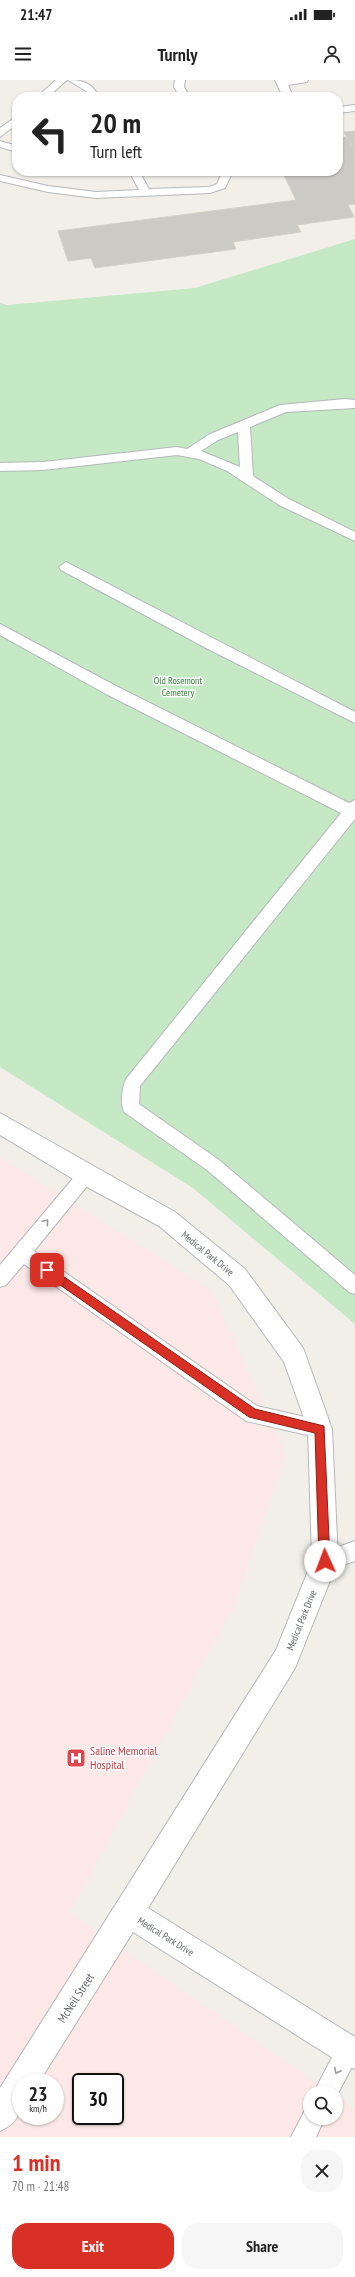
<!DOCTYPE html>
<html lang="en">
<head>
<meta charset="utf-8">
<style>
  :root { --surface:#fff; --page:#f6f6f6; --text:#222; --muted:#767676; --accent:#d93025 }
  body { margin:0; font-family:"PT Sans Narrow",sans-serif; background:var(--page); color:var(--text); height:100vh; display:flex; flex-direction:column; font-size:15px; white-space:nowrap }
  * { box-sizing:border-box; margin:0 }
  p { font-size:13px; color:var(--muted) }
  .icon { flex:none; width:22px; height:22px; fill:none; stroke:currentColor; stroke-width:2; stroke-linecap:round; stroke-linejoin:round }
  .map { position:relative; height:2057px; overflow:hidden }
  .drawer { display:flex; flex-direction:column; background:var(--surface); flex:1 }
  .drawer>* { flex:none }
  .banner { position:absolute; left:12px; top:12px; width:331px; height:84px; border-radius:16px; box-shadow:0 1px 3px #0004; background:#fff; color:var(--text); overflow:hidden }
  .buttons { position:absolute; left:303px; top:2005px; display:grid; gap:8px }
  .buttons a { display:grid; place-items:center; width:40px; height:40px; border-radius:50%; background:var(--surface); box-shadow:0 1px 3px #0004; font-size:20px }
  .speed { position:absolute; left:12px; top:1993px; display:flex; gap:8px; font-size:20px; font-weight:700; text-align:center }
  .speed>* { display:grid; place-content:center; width:52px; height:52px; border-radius:50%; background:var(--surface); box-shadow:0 1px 3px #0004; line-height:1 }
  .speed small { font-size:10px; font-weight:400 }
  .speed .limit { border:2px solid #111; border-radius:6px; background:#fff; color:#111 }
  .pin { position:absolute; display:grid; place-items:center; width:34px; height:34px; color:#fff; margin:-17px; border-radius:8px; box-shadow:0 2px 6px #0006 }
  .me { position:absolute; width:44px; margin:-22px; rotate:358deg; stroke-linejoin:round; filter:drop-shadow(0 0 3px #0008) }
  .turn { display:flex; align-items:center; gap:14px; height:84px; padding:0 12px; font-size:18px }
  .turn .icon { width:52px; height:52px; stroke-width:2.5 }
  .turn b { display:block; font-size:28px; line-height:34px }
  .round { display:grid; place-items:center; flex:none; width:42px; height:42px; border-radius:16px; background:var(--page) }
  .headline { display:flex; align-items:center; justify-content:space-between; height:68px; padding:0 12px }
  h1 { font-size:24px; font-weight:700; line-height:30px; color:var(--accent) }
  .cta { display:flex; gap:8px; margin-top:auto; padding:8px 12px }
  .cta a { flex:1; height:46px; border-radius:16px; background:var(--accent); color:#fff; font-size:16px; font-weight:700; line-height:46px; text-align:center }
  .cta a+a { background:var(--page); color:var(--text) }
  .status { display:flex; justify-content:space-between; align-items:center; height:28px; padding:0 20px; background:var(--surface); direction:ltr }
  .status svg { height:11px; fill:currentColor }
  header { display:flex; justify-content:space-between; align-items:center; height:52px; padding:0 12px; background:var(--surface); font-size:18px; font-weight:700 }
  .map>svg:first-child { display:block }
</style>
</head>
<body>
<div class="status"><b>21:47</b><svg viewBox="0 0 49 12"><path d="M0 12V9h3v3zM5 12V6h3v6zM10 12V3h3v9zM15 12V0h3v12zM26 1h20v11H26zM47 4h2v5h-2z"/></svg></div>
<header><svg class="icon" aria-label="menu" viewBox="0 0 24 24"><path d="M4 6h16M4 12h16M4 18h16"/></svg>Turnly<svg class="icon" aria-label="person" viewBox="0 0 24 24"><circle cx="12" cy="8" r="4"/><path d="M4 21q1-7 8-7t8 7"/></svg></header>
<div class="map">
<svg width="355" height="2057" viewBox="0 0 355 2057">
  <rect width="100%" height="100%" fill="#f1efe8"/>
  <path fill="#fce8e6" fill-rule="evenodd" d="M0 1077 211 1210 286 1374 235 1524 70 1833 330 2012H310V2038H336V2016L355 2030V2057H0ZM21 2002H55V2036H21ZM81 2002H115V2036H81Z"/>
  <polygon fill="#c5e8c5" points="355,159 355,1244 193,1108 0,987 0,223 7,225 195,208"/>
  <g fill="#cccac5" stroke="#d6d1c6">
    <polygon points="355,51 355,72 344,52"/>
    <polygon points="347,57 355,72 355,124 348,125 354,137 297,145 301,152 233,162 236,169 95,188 91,178 68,181 58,151 296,120 282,91 338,91 338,58"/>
  </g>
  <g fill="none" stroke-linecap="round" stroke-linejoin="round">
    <g stroke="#b5b8bc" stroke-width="2">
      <g id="service">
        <polygon points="56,0 67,0 48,17 37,17"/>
        <path d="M68 0C83 0 92 3 99 17H89L86 11Z"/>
        <polygon points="175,0 185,0 184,7 190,17 180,17 174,7"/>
        <polygon points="275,0 308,0 307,2 288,5 293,17 283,17"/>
        <polygon points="355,25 355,31 338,33 338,27"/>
        <polygon points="17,36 17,44 0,57 0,48"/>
        <polygon points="0,61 17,66 17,72 0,67"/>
        <polygon points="129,91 139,91 149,109 209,107 217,104 221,95 219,91 229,91 231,95 225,108 210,113 96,118 48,112 0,101 0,95 48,106 96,112 139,110"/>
        <path d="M345 319 355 320V328L286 332 250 347 253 396 289 419 355 452V461L279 425 227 391 199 379 177 375 43 390 0 391V383L43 382 177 367 187 369 210 354 280 325ZM238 352 240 387 201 371 218 360Z"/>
        <polygon points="66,482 355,632 355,643 206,568 61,490 59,487"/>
        <path d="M0 544 116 606 349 723 355 720V739L140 1006 139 1024 219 1080 355 1195V1214L349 1212 207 1090 124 1032C120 1023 122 1008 126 999L341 733 106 614 0 555Z"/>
        <polygon points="86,1087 92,1090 95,1095 92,1100 34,1171 257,1326 327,1342 330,1349 327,1356 320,1358 246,1341 24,1184 6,1205 0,1207 0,1185 80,1090"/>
        <polygon points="355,1461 355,1481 325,1491 318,1488 315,1481 318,1474"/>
        <polygon points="348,1958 355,1961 355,1981 336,2017 336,2012 314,2012 340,1962"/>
        <polygon points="310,2027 310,2038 325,2038 316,2057 291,2057 305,2030"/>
      </g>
    </g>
    <g stroke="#b5b8bc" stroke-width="2">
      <path id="minor" d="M0 1033 175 1132 245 1189 303 1268 306 1276 332 1349 338 1481 295 1588 148 1828 355 1957V1989L344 1985 133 1852 39 2002H21C21 2024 24 2041 0 2051V2008L276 1570 312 1481 308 1349 284 1282 229 1205 159 1146 78 1102 0 1055Z"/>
    </g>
    <use href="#service" fill="#fff" fill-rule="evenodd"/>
    <use href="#minor" fill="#fff" fill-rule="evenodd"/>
  </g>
  <defs><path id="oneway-chevron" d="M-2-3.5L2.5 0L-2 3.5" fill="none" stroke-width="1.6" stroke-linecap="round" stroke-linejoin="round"/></defs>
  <g stroke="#979a9d">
    <use href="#oneway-chevron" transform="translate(46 1142) rotate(-50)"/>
    <use href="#oneway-chevron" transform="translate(337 1991) rotate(117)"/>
  </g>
  <polygon fill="#d93025" stroke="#8d1f18" points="47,1185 255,1329 324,1346 330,1481 328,1485 321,1485 319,1481 315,1353 249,1337 43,1193 42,1190"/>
  <defs>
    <g id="hospital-square" transform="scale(1)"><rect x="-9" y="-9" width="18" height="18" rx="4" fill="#e0444e" stroke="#fff"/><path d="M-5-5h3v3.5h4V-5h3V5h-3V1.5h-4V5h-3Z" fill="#fff"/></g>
  </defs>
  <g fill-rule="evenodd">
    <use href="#hospital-square" x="76" y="1678"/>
  </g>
  <g text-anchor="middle" stroke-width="3" stroke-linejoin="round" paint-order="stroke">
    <g font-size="10" fill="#348238" stroke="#fff">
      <text x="178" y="604">Old Rosemont<tspan x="178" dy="12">Cemetery</tspan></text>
    </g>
    <g font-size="10" fill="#5f6368" stroke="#fff">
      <text transform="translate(208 1173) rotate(39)" y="4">Medical Park Drive</text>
      <text transform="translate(301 1540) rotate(-68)" y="4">Medical Park Drive</text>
      <text transform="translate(166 1856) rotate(32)" y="4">Medical Park Drive</text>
    </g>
    <g font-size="12" fill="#be3a42" stroke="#fff" text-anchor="start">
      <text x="90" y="1675">Saline Memorial<tspan x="90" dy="14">Hospital</tspan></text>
    </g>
    <g font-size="12" fill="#5f6368" stroke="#fff">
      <text transform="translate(76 1918) rotate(-57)" y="4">McNeil Street</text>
    </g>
  </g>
</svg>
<div class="buttons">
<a><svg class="icon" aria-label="search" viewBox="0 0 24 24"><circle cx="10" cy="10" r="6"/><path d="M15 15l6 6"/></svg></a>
</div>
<div class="speed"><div>23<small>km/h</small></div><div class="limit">30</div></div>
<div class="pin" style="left:47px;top:1190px;background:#d93025"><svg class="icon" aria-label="arrive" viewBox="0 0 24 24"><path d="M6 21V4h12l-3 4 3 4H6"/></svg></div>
<svg class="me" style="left:325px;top:1481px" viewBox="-20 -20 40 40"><circle r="19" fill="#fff"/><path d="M0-13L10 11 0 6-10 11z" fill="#d93025"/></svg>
<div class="banner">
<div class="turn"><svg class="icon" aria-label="left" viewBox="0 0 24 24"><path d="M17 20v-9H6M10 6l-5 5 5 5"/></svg><div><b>20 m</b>Turn left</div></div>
</div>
</div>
<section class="drawer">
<div class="headline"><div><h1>1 min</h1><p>70 m · 21:48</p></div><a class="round"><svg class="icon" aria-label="close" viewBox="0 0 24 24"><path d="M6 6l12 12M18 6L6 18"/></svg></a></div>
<div class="cta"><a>Exit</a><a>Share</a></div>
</section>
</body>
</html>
